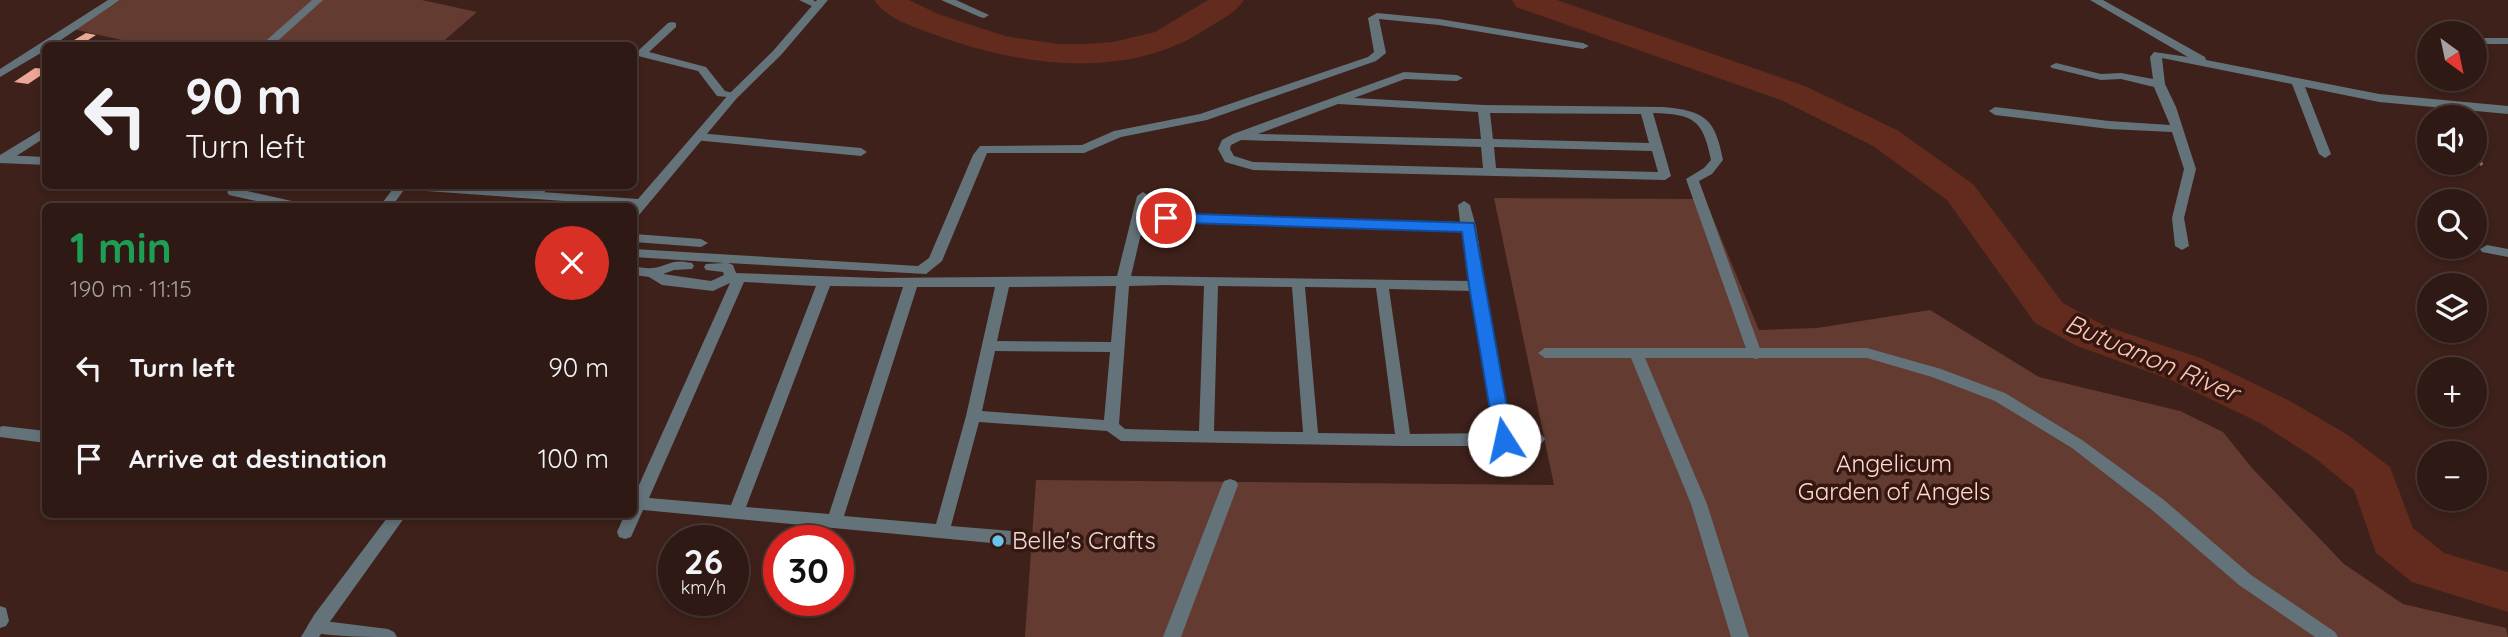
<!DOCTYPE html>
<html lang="en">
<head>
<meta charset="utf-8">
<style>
  :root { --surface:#2e1914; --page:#3a2622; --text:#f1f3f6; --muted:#a7a0a0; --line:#493834 }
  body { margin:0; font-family:Quicksand,sans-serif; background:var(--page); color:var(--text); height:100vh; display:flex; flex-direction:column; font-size:26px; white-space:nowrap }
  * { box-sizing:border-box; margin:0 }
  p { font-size:23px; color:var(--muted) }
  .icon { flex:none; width:38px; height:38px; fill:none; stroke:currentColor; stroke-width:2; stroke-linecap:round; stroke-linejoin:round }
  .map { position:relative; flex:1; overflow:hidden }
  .panel { position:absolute; left:42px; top:203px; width:595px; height:315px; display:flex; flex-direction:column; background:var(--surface); border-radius:10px; box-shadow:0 4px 10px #0003,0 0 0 2px var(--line) }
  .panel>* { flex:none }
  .hud { position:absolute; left:42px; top:42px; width:595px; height:147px; border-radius:10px; box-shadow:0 4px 10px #0003,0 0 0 2px var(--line); background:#2e1914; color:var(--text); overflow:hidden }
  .needle { width:46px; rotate:147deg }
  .controls { position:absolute; left:2417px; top:21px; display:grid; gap:14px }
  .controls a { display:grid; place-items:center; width:70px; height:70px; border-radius:50%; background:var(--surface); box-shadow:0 4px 10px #0003,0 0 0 2px var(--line); font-size:35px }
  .speed { position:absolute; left:658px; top:525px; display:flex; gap:14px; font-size:35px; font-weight:700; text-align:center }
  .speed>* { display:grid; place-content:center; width:91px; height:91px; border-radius:50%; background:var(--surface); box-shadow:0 4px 10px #0003,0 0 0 2px var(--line); line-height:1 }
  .speed small { font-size:18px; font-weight:400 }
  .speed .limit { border:10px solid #d22; background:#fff; color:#111 }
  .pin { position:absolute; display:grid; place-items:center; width:60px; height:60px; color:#fff; margin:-30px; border:4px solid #fff; border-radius:50%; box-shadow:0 2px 7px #0007 }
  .me { position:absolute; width:77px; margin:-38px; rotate:350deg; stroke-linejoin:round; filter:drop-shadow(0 0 5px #0008) }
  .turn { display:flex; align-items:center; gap:24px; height:147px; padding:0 28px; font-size:32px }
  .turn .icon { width:91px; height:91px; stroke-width:2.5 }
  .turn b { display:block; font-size:49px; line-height:60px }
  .round { display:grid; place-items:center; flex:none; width:74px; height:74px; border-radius:37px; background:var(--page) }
  .headline { display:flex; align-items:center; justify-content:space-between; height:119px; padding:0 28px }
  h1 { font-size:42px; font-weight:800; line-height:52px; color:#1e9e55 }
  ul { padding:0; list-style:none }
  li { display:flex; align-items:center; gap:21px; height:91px; padding:0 28px }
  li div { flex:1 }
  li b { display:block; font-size:26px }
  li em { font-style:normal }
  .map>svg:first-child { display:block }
</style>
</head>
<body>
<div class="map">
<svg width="2508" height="637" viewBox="0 0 2508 637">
  <rect width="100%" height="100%" fill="#3e211a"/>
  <g fill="#633b31">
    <polygon points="121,0 422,0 477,12 438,46 313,46 265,40 259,46 148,46 73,29"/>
    <polygon points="1494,198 1705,199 1759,330 1817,328 1930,310 2039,377 2180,411 2223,432 2252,468 2344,564 2403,604 2506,628 2508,637 1025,637 1036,480 1554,485"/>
  </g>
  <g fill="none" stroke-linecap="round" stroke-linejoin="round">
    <g fill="#622b1d" fill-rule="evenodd">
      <path d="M874 0H909L938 14 1005 36 1058 44H1085L1113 42 1155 32 1208 0H1244C1237 11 1223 19 1211 26 1129 82 1021 67 933 34 912 26 887 19 874 0Z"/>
      <polygon points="1512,0 1557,0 1805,86 1897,130 1973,184 2063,303 2105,326 2201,358 2290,401 2348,435 2390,467 2413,528 2444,553 2508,572 2508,612 2412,582 2376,553 2354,490 2316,459 2260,423 2171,380 2077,346 2035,323 1947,200 1873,146 1781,100 1516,7"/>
    </g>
  </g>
  <g fill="#eba896">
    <polygon points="86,33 96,35 79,46 64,46"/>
    <polygon points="35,68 46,69 46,72 28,84 14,82"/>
  </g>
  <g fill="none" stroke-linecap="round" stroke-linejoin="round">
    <polyline stroke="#967d77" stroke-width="3.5" stroke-dasharray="4.5 4.5" stroke-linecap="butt" points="2474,154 2482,165"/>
    <g fill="#64737a" fill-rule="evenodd">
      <polygon points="312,0 323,0 272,46 260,46"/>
      <polygon points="799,0 813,0 823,6 818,9"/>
      <polygon points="941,0 956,0 989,15 984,18 980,17"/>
      <polygon points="672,22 676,23 676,27 649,52 706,67 725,91 737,94 737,98 717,96 698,71 634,55 634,49 639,50 668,23"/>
      <path d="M1404 72 1457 75 1463 78 1457 81 1405 79 1354 98 1484 105 1663 107C1706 111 1715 119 1723 160L1712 174 1699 181 1762 354 1760 358 1755 359 1748 354 1686 179 1704 168 1711 160C1703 120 1694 114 1653 113L1671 176 1665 180 1253 170 1225 162 1218 149 1222 140 1233 134ZM1338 104 1478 112 1481 139 1258 134ZM1490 113 1641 114 1649 143 1493 139ZM1241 140 1481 147 1483 168 1253 162 1234 156 1230 149 1231 145ZM1494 147 1652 151 1658 172 1496 168Z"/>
      <polygon points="46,127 46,137 7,162 0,162 0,155"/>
      <polygon points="698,133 861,148 867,152 861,156 694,140 692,137"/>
      <polygon points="233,186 246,186 243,190 296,202 297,205 279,206 229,195 227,192"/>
      <polygon points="395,186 407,186 392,206 380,206"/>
      <polygon points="523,186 550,186 539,198 534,199 528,195 522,198 517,197 516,194"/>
      <polygon points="634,234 701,239 708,243 701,247 634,242"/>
      <polygon points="3,426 46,431 46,443 0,437 0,427"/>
      <polygon points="1230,479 1236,481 1238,485 1181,637 1163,637 1222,485 1224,481"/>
      <polygon points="0,606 6,608 9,621 6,626 0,628"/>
      <path d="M316 620 388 629 394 632 397 637C369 637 336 637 310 632L307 627 310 622Z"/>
    </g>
    <g fill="#64737a" fill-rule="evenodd">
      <polygon points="108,0 120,0 52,46 46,46 46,50 0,77 0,69"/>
      <polygon points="2090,0 2103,0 2205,57 2206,60 2379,94 2508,106 2508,114 2379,102 2305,87 2331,154 2325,158 2319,154 2292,84 2162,58 2165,84 2176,107 2196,169 2184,218 2189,246 2182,250 2175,246 2172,218 2184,169 2172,132 2109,129 1995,115 1989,111 1995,107 2109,121 2170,125 2154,87 2121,79 2101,80 2052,68 2050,66 2056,63 2101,74 2121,73 2153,79 2150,57 2154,52 2188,57"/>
      <path d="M1377 13 1439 19 1583 43 1589 46 1583 49 1439 25 1379 19 1386 53 1376 61 1207 120 1121 137 1084 153H987L942 261 926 274 728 263 733 265 736 273 878 278 1117 276 1137 196 1143 192 1149 196 1145 213 1460 222 1458 205 1464 201 1470 205 1476 227 1510 433 1542 435 1545 439 1542 443 1504 446H1403L1121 441 1107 431 979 422 951 526 1023 532 1029 534 1031 539 1029 544 1023 546 643 510 631 537 625 539 619 537 617 532 625 514H634V496L730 283 713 291 662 285 649 277 634 275V266C639 267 647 269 652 268 669 266 671 258 692 263L694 266 692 269 674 270 663 274 711 281 724 275 723 272 706 270 704 267 706 264 725 263 634 257V249L918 266 929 258 973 155 980 146 1082 145 1114 131 1200 114 1368 57 1374 52 1368 18ZM1144 221 1462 231 1470 281 1131 276ZM744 282 816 286 731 505 649 498ZM1166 285 1204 286 1199 431 1125 429 1119 424 1129 286ZM830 286 903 287 829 514 746 507ZM1116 286 1111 342 997 341 1009 287ZM1218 286 1292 287 1303 432 1214 431ZM917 287H995L966 416 936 524 844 516ZM1305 287 1376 288 1395 434 1318 433ZM1389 289 1472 291 1495 433 1410 434ZM995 351 1110 352 1104 420 982 411Z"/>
      <rect x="2474" y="38" width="34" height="6"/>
      <polygon points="2487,245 2508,249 2508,257 2482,252 2480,249"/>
      <polygon points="1545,348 1867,348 1941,369 2005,393 2082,440 2164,500 2251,575 2335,632 2338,637 2315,637 2239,585 2152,510 2072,448 1995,401 1932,377 1867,358 1645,358 1707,504 1749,637 1731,637 1691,504 1631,358 1545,358 1538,353"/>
    </g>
    <g fill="#64737a" fill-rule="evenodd">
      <polygon points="817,0 828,0 781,55 737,98 639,215 634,216 634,206 412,190 406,186 460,186 638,199 729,94 773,51"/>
      <polygon points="0,155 46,157 46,165 0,163"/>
      <polygon points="390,514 407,514 319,637 301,637 314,615"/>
    </g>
  </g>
  <polygon fill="#1a73e8" stroke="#114b97" stroke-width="2" points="1166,213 1474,223 1513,440 1510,445 1498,445 1495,440 1469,286 1462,232 1160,222 1158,218 1160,215"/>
  <circle fill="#66c4ef" stroke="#341710" stroke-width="2.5" cx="998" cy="541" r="7"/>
  <g text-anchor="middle" stroke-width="7" stroke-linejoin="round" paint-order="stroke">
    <g font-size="24" fill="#ffd8ce" stroke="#341710">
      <text x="1894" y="472">Angelicum<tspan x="1894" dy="28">Garden of Angels</tspan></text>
    </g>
    <g font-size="24" fill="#efdad5" stroke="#341710" text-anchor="start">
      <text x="1012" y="549">Belle's Crafts</text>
    </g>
    <g font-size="26" font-style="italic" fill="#fec5b7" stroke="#341710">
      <text transform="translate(2152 358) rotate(23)" y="9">Butuanon River</text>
    </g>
  </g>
</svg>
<div class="controls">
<a><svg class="needle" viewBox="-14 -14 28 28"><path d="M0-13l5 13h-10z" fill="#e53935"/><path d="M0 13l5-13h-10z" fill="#a7a0a0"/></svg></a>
<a><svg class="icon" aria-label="sound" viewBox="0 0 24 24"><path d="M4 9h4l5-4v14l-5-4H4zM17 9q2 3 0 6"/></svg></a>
<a><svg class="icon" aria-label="search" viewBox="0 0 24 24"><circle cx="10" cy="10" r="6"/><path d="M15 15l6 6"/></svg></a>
<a><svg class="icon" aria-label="layers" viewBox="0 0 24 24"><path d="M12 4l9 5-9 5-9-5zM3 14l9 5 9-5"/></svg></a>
<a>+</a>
<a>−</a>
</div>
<div class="speed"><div>26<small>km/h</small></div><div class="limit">30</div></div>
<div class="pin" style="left:1166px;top:218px;background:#d93025"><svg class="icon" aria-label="arrive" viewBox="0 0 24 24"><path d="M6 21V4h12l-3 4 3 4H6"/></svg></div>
<svg class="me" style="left:1504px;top:440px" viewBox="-20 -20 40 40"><circle r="19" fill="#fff"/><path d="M0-13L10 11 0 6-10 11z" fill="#1a73e8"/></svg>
<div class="hud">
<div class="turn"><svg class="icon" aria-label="left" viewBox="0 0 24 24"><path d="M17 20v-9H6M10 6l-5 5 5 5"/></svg><div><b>90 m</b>Turn left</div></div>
</div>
<section class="panel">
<div class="headline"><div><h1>1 min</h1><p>190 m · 11:15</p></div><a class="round" style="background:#d93025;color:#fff"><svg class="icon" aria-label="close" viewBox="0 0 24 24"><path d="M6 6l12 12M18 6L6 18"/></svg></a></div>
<ul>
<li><svg class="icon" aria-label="left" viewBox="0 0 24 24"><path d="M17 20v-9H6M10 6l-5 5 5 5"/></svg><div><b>Turn left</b></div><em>90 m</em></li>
<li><svg class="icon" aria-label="arrive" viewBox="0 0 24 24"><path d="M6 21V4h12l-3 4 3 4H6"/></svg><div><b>Arrive at destination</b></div><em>100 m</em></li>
</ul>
</section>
</div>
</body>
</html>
